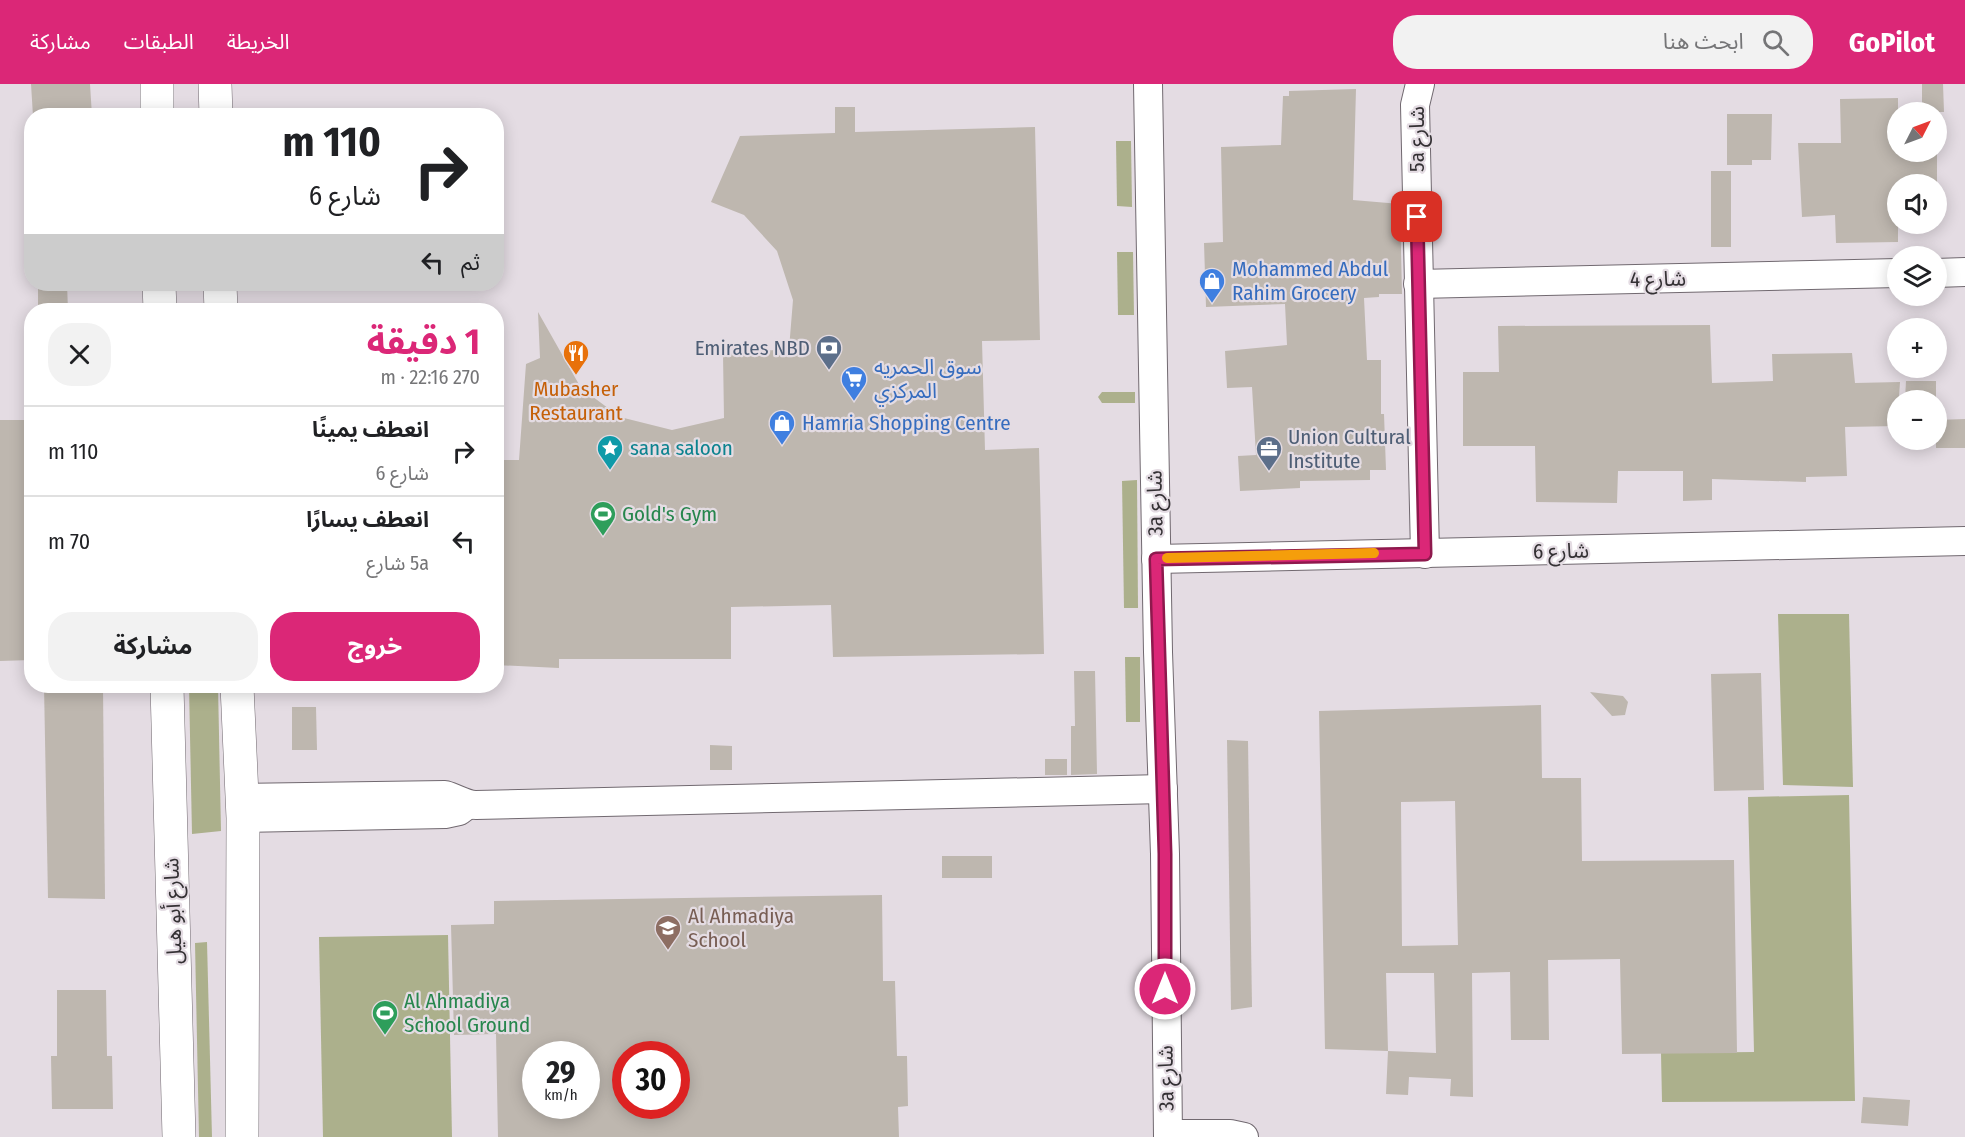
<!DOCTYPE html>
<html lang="ar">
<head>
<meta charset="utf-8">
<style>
  :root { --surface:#fff; --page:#f2f2f2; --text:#202124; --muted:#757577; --line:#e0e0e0; --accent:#db2777 }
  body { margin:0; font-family:"Fira Sans Condensed","Noto Sans Arabic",sans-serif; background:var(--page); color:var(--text); direction:rtl; height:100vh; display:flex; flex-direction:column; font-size:22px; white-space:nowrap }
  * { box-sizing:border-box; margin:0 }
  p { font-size:20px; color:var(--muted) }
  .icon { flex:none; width:33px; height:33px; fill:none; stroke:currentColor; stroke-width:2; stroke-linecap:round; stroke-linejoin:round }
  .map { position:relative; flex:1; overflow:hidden; direction:ltr }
  .sheet { position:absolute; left:24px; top:219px; width:480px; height:390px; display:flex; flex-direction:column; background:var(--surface); border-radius:24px; box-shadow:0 3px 15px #0003; direction:rtl }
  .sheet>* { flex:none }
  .top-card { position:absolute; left:24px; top:24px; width:480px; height:183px; border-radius:24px; box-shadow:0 3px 15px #0003; direction:rtl; background:#fff; color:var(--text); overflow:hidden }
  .needle { width:39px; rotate:48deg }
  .buttons { position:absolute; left:1887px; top:18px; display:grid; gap:12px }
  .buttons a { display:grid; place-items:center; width:60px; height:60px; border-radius:50%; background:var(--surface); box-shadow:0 3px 15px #0003; font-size:30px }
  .speed { position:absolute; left:522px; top:957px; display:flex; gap:12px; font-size:30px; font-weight:700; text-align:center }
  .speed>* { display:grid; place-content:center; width:78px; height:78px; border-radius:50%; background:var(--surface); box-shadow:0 3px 15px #0003; line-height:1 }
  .speed small { font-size:15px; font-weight:400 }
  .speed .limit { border:9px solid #d22; background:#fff; color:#111 }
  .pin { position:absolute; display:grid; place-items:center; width:51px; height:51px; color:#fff; margin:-26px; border-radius:12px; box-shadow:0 3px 9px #0006 }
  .me { position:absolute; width:66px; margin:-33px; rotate:0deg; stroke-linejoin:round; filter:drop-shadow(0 0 4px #0008) }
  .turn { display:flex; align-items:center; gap:21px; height:126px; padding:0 24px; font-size:27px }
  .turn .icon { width:78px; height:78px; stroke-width:2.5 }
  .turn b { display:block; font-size:42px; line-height:51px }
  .then { display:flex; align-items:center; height:57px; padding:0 24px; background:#0003; gap:12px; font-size:22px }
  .round { display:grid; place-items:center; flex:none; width:63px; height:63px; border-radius:24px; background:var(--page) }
  .overview { display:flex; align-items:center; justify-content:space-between; height:102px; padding:0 24px }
  h1 { font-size:36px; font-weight:700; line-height:45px; color:var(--accent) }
  .cta { display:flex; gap:12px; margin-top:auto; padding:12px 24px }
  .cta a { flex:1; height:69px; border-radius:24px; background:var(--accent); color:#fff; font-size:24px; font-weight:700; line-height:69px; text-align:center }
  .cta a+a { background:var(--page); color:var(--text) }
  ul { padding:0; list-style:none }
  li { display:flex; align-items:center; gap:18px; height:90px; padding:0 24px; border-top:2px solid var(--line) }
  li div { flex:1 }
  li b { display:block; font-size:22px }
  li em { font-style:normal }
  header { display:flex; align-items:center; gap:36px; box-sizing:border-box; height:84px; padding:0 30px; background:var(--accent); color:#fff }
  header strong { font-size:28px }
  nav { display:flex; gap:33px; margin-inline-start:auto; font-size:21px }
  .search { width:420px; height:54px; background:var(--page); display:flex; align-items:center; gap:15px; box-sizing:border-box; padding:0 21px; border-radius:24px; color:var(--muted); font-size:22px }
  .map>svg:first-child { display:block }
</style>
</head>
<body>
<header>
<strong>GoPilot</strong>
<div class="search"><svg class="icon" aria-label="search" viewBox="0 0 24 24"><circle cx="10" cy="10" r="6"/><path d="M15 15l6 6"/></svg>ابحث هنا</div>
<nav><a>الخريطة</a><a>الطبقات</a><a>مشاركة</a></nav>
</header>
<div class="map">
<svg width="1965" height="1053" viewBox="0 0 1965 1053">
  <rect width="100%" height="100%" fill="#e4dce3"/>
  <g fill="#acb08c">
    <polygon points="1116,57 1131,57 1132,123 1117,122"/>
    <polygon points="1117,168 1133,168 1134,231 1118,231"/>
    <polygon points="1102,308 1135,308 1135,319 1102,319 1098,313"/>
    <polygon points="1137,396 1138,524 1124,524 1122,397"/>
    <polygon points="1778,530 1849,530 1853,703 1783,701"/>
    <polygon points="1125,573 1140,573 1140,638 1126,638"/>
    <polygon points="189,602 218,602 221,747 192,750"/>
    <polygon points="1849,711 1855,1017 1662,1018 1661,969 1754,968 1748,713"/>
    <polygon points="448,851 452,1053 323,1053 319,853"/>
    <polygon points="207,858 212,1053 199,1053 195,859"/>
  </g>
  <g fill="#beb7af" fill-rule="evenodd">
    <polygon points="31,0 90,0 92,32 33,32"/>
    <polygon points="1922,0 1943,0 1944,28 1922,28"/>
    <polygon points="1356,5 1353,116 1400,120 1402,210 1379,210 1379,213 1364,214 1367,276 1381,276 1381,330 1384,330 1386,386 1370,386 1370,396 1300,397 1300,404 1240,407 1238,372 1256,371 1252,303 1227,304 1225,267 1287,261 1285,220 1206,223 1204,159 1223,158 1221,63 1281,61 1283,12 1289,12 1289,7"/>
    <polygon points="1898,14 1898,68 1937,68 1937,100 1898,100 1898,158 1836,159 1835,131 1802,133 1798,59 1841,59 1840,15"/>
    <polygon points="835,23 855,23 855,48 1035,43 1040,256 982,257 985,366 1039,364 1044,570 833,573 831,521 731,523 731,575 559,575 559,584 496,581 496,376 519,376 526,280 540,274 538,228 581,304 620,333 672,346 724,334 723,270 789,265 793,216 777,167 744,131 711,118 740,52 835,49"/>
    <polygon points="1727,30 1772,30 1771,76 1752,76 1752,81 1727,81"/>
    <rect x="1711" y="87" width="20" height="76"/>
    <polygon points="38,200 67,200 68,226 38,226"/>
    <polygon points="1710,241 1712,299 1773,297 1772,270 1852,269 1855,299 1900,298 1897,342 1845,343 1847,392 1806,393 1806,398 1712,395 1712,416 1683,417 1683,387 1618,387 1617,419 1536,418 1535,362 1463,362 1463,288 1499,288 1498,242"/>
    <polygon points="1906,297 1936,297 1936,316 1905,316"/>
    <polygon points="1965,335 1965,364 1936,364 1936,336"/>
    <polygon points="0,336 32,336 32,576 0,577"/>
    <polygon points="1074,587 1095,587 1097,690 1071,691 1071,642 1075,642"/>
    <polygon points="1761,589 1764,706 1714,707 1711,590"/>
    <polygon points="44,602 103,602 105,815 48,814"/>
    <polygon points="1590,608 1623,612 1628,618 1625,631 1612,632"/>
    <path d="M1541 621 1542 694H1581L1582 777 1734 776 1737 969 1622 970 1620 875 1548 876 1549 956H1511L1510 888 1472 889 1473 1013 1450 1012 1451 995 1409 993 1408 1011 1386 1010 1388 967 1325 965 1319 627ZM1455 717 1458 861 1402 862 1401 718ZM1386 889H1434L1436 969 1388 967Z"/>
    <polygon points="292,623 316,623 317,666 292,666"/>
    <polygon points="1227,656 1248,657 1252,923 1231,926"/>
    <polygon points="710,661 732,662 732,686 710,686"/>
    <rect x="1045" y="675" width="22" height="16"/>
    <rect x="942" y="772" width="50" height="22"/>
    <path d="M882 811 883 897H895L897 972H907L908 1022 898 1023 899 1053H498L496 950 454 951 451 841 494 840V817ZM536 970H586V1022H536ZM626 970H676V1022H626Z"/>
    <polygon points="57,906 106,906 107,972 112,972 113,1025 52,1025 51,972 57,972"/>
    <polygon points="1863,1013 1910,1016 1908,1042 1861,1039"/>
  </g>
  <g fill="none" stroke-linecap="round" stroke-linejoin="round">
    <g stroke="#716970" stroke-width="30">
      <g id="street">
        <polyline points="1148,0 1158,568 1165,770 1168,1053"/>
        <polyline points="1420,0 1415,21 1425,470"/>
        <polyline points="1936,189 1965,188"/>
        <polyline points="1418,200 1898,189"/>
        <polyline points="1156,475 1965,457"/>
        <path d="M242 714 445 711C456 714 465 721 476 721L1163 705"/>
        <polyline points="243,734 445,730 459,727 467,721"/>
        <polyline points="1168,1050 1230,1050 1244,1053"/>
      </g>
    </g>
    <g stroke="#716970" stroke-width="34">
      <g id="secondary">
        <polyline points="157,0 157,32"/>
        <polyline points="215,0 216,32"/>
        <polyline points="159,200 160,226"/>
        <polyline points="220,200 221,226"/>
        <polyline points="167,602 179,1053"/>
        <polyline points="237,602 243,734 242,1053"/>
      </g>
    </g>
    <use href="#street" stroke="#fff" stroke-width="28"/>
    <use href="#secondary" stroke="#fff" stroke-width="33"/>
  </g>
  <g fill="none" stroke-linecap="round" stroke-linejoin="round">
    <g stroke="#8e194d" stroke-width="15">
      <polyline id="route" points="1165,905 1165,770 1156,475 1425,470 1417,133"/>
    </g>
    <use href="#route" stroke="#db2777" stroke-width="10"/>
    <polyline stroke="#f59e0b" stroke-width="10" points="1167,474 1374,469"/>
  </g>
  <defs>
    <g id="shop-pin" transform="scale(1.35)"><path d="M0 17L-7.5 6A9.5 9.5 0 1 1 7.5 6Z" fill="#3f7fe0" stroke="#e4dce3"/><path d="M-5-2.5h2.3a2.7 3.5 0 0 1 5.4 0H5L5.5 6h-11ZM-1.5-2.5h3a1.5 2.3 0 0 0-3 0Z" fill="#fff"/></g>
    <g id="bank-pin" transform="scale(1.35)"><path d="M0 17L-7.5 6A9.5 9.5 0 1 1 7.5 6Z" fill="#5c6f8a" stroke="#e4dce3"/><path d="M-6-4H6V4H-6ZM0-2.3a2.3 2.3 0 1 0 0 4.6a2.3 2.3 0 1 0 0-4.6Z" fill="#fff"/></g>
    <g id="restaurant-pin" transform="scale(1.35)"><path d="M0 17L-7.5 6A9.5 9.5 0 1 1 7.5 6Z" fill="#e8710a" stroke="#e4dce3"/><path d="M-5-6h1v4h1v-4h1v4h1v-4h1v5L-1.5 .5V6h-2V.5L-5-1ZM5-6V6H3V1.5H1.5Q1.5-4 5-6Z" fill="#fff"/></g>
    <g id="supermarket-pin" transform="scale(1.35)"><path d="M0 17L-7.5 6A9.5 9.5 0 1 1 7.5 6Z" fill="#3f7fe0" stroke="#e4dce3"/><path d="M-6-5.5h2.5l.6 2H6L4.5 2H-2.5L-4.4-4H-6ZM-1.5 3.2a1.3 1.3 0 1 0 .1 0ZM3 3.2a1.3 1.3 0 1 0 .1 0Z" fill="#fff"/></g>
    <g id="sight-pin" transform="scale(1.35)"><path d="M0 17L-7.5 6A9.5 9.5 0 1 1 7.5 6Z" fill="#0f9aa8" stroke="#e4dce3"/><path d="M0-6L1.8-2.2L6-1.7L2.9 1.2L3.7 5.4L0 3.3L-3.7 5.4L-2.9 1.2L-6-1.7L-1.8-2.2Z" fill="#fff"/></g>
    <g id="office-pin" transform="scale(1.35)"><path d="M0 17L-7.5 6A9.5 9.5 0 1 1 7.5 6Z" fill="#5c6f8a" stroke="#e4dce3"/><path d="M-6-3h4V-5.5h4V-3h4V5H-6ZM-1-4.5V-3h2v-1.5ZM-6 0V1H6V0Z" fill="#fff"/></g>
    <g id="stadium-pin" transform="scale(1.35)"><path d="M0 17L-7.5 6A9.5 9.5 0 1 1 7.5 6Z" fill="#2e9e5b" stroke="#e4dce3"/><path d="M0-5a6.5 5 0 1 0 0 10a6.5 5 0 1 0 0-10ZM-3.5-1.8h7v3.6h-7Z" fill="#fff"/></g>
    <g id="school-pin" transform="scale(1.35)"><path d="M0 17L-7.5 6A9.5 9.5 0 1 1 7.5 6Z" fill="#8d6e63" stroke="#e4dce3"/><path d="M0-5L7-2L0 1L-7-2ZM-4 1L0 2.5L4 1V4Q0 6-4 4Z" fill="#fff"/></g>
  </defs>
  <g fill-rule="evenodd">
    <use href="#shop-pin" x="1212" y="197"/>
    <use href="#bank-pin" x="829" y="264"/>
    <use href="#restaurant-pin" x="576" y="269"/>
    <use href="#supermarket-pin" x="854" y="295"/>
    <use href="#shop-pin" x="782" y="339"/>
    <use href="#sight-pin" x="610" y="364"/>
    <use href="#office-pin" x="1269" y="365"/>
    <use href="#stadium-pin" x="603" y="430"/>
    <use href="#school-pin" x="668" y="844"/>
    <use href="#stadium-pin" x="385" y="929"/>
  </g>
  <g text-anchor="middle" stroke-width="4.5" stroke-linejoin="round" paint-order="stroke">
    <g font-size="21" fill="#343134" stroke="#e4dce3">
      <text transform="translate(1417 55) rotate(-90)" y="7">5a شارع</text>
      <text transform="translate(1658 195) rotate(-1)" y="7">شارع 4</text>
      <text transform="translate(1155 419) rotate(-91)" y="7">3a شارع</text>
      <text transform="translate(1561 467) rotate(-1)" y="7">شارع 6</text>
      <text transform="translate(173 827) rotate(-92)" y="7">شارع أبو هيل</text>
      <text transform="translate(1166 994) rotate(-91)" y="7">3a شارع</text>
    </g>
    <g font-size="21" fill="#366cbe" stroke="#e4dce3" text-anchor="start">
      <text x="1232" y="192">Mohammed Abdul<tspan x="1232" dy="24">Rahim Grocery</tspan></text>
      <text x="874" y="290">سوق الحمريه<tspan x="874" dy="24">المركزي</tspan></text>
      <text x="802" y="346">Hamria Shopping Centre</text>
    </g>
    <g font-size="21" fill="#4e5e75" stroke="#e4dce3" text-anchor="end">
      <text x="810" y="271">Emirates NBD</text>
      <text x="1288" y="360" text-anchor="start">Union Cultural<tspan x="1288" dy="24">Institute</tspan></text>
    </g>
    <g font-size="21" fill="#c56008" stroke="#e4dce3">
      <text x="576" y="312">Mubasher<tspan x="576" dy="24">Restaurant</tspan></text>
    </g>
    <g font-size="21" fill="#0d838f" stroke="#e4dce3" text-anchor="start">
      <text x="630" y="371">sana saloon</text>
    </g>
    <g font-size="21" fill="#27864d" stroke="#e4dce3" text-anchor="start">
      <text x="622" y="437">Gold's Gym</text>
      <text x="404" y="924">Al Ahmadiya<tspan x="404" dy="24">School Ground</tspan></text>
    </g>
    <g font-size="21" fill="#785e54" stroke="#e4dce3" text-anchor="start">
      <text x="688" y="839">Al Ahmadiya<tspan x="688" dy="24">School</tspan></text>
    </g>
  </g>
</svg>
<div class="buttons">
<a><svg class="needle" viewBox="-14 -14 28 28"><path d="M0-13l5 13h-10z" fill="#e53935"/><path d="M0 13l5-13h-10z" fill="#757577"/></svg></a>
<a><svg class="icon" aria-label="sound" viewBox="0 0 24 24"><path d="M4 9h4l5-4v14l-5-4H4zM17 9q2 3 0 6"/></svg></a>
<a><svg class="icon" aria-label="layers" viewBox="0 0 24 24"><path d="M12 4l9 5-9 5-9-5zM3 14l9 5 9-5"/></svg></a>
<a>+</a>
<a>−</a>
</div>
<div class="speed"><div>29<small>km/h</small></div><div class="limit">30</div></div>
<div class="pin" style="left:1417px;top:133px;background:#d93025"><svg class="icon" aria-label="arrive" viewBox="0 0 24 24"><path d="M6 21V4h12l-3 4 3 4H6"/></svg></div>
<svg class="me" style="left:1165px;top:905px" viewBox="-20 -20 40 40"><circle r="17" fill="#db2777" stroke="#fff" stroke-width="3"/><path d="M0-11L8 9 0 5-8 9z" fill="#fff"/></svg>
<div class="top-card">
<div class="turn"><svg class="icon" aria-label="right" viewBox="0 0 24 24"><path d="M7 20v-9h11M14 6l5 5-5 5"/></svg><div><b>110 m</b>شارع 6</div></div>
<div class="then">ثم<svg class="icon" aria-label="left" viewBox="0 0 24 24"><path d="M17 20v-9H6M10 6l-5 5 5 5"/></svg></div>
</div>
<section class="sheet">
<div class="overview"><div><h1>1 دقيقة</h1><p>270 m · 22:16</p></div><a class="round"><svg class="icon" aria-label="close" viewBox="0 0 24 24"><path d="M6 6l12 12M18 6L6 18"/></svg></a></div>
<ul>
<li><svg class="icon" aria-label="right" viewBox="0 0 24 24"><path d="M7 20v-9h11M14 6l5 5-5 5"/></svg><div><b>انعطف يمينًا</b><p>شارع 6</p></div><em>110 m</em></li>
<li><svg class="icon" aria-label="left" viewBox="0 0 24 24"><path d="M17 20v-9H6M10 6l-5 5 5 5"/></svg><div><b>انعطف يسارًا</b><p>5a شارع</p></div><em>70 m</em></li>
</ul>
<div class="cta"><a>خروج</a><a>مشاركة</a></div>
</section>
</div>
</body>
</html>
